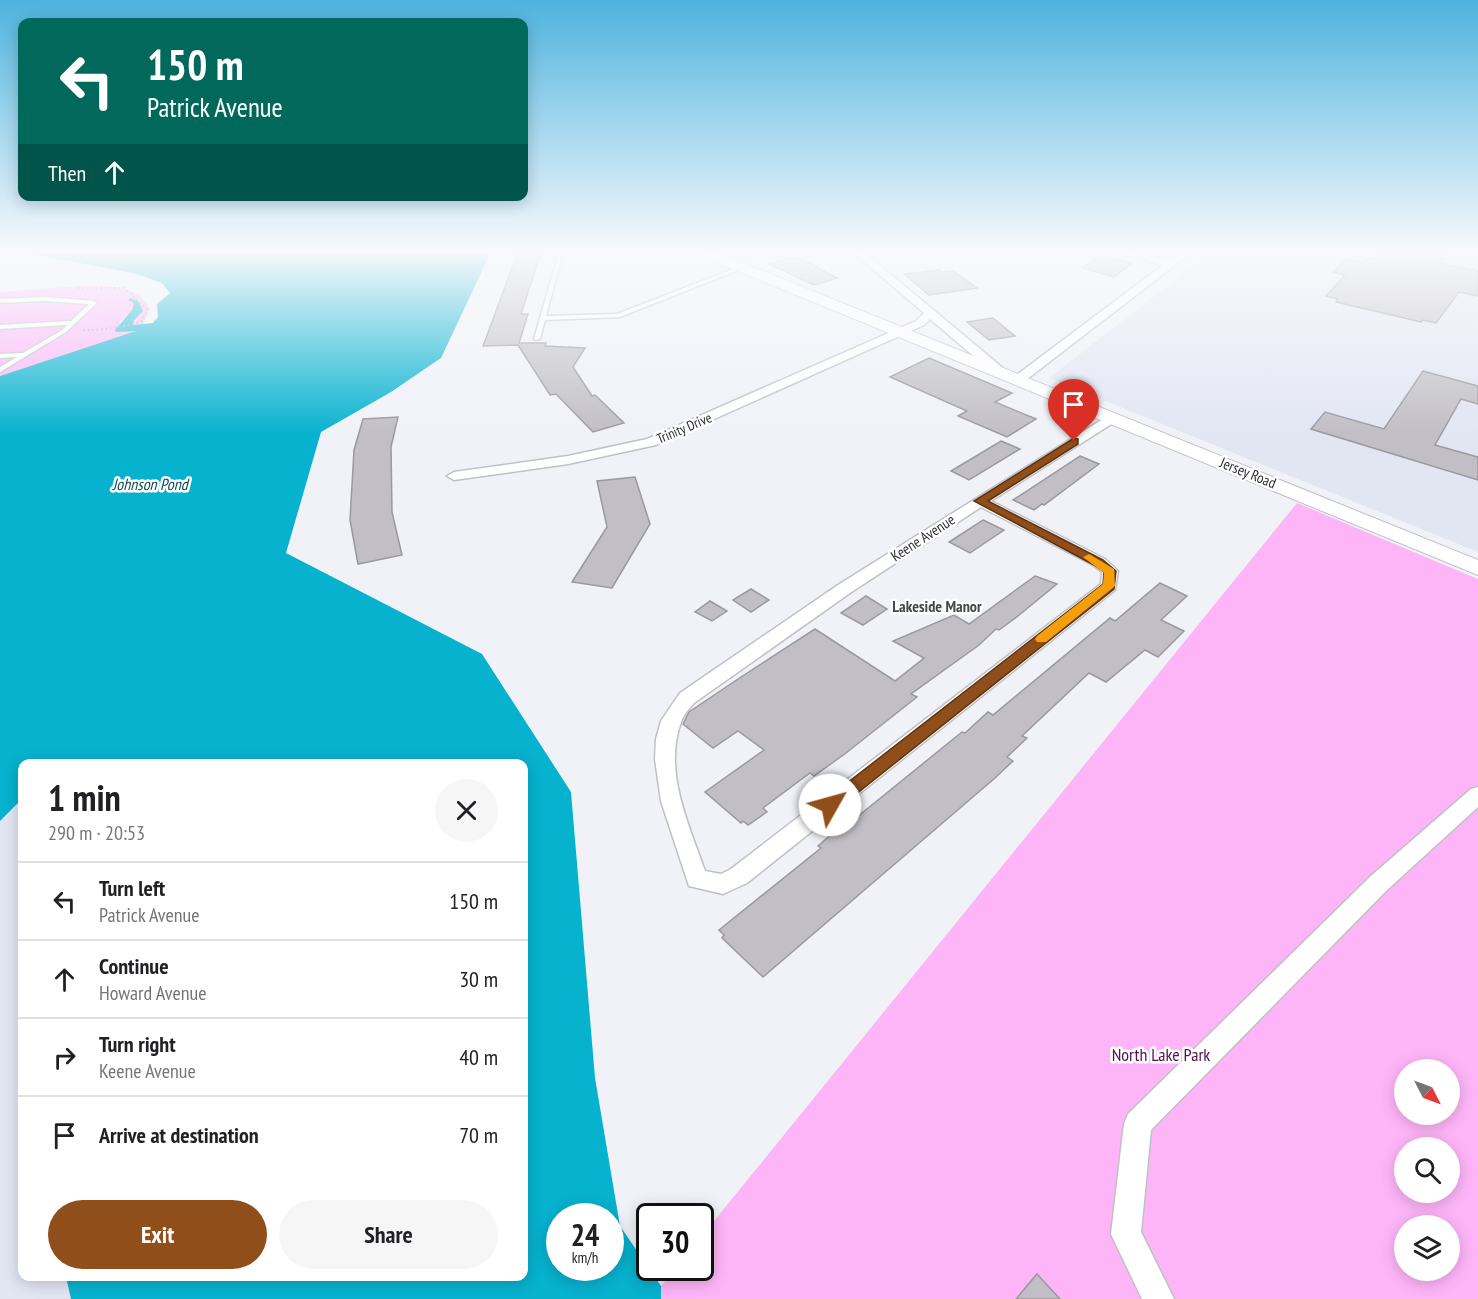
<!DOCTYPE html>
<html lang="en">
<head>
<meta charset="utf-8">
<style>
  :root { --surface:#fff; --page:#f6f6f6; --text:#202124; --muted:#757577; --line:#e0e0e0; --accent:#904f1a }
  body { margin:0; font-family:"PT Sans Narrow",sans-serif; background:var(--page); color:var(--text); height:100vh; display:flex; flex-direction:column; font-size:22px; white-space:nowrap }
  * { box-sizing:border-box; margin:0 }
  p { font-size:20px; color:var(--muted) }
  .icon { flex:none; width:33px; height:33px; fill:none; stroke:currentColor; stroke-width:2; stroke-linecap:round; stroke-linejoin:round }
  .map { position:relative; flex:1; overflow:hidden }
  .drawer { position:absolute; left:18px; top:759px; width:510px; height:522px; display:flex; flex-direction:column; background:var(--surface); border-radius:12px; box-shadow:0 3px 15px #0003 }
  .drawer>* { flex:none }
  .guide { position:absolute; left:18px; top:18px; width:510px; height:183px; border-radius:12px; box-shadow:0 3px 15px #0003; background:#00695c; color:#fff; overflow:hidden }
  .needle { width:39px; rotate:132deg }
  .controls { position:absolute; left:1394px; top:1059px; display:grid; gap:12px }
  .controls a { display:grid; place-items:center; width:66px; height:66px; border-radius:50%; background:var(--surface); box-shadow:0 3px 15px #0003; font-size:30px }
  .speed { position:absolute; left:546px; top:1203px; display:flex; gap:12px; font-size:30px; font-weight:700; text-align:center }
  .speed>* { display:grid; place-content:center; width:78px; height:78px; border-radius:50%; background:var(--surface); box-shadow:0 3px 15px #0003; line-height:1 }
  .speed small { font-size:15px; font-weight:400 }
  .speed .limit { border:3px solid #111; border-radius:9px; background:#fff; color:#111 }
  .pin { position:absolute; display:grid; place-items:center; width:51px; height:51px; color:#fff; margin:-62px -26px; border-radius:50% 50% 50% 0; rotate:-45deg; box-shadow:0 0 6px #0007 }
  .pin .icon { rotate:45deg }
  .me { position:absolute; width:66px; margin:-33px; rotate:52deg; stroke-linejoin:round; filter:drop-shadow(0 0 4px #0008) }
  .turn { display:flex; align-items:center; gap:21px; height:126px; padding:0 30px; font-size:27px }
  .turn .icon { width:78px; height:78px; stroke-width:2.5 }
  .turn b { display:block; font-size:42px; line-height:51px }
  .then { display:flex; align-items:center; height:57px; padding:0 30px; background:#0003; gap:12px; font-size:22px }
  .round { display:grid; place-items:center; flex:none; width:63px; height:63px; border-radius:32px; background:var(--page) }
  .summary { display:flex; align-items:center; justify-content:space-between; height:102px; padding:0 30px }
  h1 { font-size:36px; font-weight:700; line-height:45px }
  .action { display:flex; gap:12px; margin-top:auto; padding:12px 30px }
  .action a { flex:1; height:69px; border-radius:36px; background:var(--accent); color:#fff; font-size:24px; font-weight:700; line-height:69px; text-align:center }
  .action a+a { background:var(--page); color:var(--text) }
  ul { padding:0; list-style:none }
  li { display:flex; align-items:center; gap:18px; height:78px; padding:0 30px; border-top:2px solid var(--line) }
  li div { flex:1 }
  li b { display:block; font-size:22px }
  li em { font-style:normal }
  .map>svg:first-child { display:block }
</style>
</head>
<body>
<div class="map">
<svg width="1478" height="1299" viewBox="0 0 1478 1299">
  <rect width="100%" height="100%" fill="#f0f2f8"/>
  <g fill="#e2e6f3">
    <polygon points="1211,252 1478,252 1478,552 1049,378"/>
    <polygon points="22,799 22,1276 66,1277 71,1299 0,1299 0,821"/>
  </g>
  <g fill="#feb5f8" fill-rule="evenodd">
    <path d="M80 286C106 286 137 283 150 309L143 324 133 326 134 303 132 310 119 323 137 331 0 376V292Z"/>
    <path d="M1297 503 1478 579V1299H661V1286L676 1268H700L701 1237ZM1404 1070H1449V1114H1404ZM1404 1148H1449V1192H1404ZM1404 1226H1449V1270H1404Z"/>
  </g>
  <path fill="#07b2cf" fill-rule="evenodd" d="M21 252H491L441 358 391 392 321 432 286 553 482 654 571 792 595 1078 620 1226 661 1286V1299H71L66 1277 524 1276V764H22V799L0 821V376L136 331 116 332 115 330 132 310 134 303 128 300 130 298 138 301 143 311 134 320 133 325 153 323 158 317 157 304 170 293 162 283 133 273ZM560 1216H610V1268H560Z"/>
  <g fill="#c1bfc5" stroke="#9a999e" stroke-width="1.5">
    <polygon points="518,252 541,252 521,314 528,314 519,343 546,343 545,346 585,348 573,367 592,396 595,395 624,423 593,432 556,394 550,395 518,345 483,346"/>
    <polygon points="1383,252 1446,252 1438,263 1478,271 1478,296 1459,292 1436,323 1423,320 1421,322 1336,302 1338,299 1326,296 1345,275 1333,272 1346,259 1364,263 1371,257 1377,259"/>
    <polygon points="1100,256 1132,263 1114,277 1082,268"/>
    <polygon points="794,257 807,262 837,278 814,285 769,264"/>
    <polygon points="940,270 942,272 953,271 977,288 929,295 904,274"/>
    <polygon points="993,318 1015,336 989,340 967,322"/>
    <polygon points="929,358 1012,393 995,402 1036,419 1007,437 958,416 967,411 890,377"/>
    <polygon points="1423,371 1478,386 1478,404 1461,399 1435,445 1478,457 1478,480 1311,429 1325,412 1384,429"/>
    <polygon points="398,417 391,447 392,512 402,555 358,564 350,520 354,450 363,419"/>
    <polygon points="1001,441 1020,449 969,480 951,471"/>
    <polygon points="1080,456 1099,464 1044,505 1042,504 1034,510 1013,500"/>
    <polygon points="635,477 650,524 612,588 572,582 607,527 597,481"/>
    <polygon points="983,520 1004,530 970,553 949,542"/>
    <polygon points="1035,576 1057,584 1018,616 999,630 996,629 979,645 911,694 917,697 846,753 814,776 810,773 763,808 767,812 748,825 743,821 741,823 705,792 764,750 738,731 713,748 683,724 689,712 741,677 815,629 895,681 924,658 893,641 954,615 969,624"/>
    <polygon points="1160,583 1187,596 1161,620 1184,631 1158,657 1145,650 1106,682 1089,673 1022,736 1027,738 1007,757 1013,761 995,778 763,977 722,938 724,935 719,930 821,848 818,846 834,832 836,834 962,732 965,733 988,712 993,715 1110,618 1115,621"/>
    <polygon points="751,589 769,600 751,612 733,600"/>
    <polygon points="866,596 887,609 863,625 841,613"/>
    <polygon points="710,601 727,611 712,621 695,612"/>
    <polygon points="1037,1274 1060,1299 1016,1299"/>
  </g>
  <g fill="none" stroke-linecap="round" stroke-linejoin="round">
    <g stroke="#bfc1c6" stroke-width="3">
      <g id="lane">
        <polygon points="559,252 563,252 546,316 617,314 741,266 746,267 620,317 545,320 540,339 535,340 534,339"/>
        <polygon points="1325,252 1348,252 1341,255"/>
        <polygon points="1449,252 1459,252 1478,256 1478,258"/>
        <polygon points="44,297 94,301 97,303 66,332 0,372 0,367 17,357 0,358 0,354 23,353 62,330 67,325 0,329 0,325 71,321 89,304 44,301 0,303 0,299"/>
      </g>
    </g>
    <g stroke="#bfc1c6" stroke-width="3">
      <g id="street">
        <polygon points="853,252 864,252 1004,369 1006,372 1004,375 996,375 930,319 924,325 656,445 568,464 454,480 447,476 454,472 568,456 647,439 916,321 924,313"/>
        <polygon points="1116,252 1133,252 1169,261 1181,252 1192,252 1022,383 1014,383 1012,380 1014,377 1163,265"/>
        <path d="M1111 414 1116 415 1118 418 1116 421 991 501 1105 559 1118 571 1115 590 747 883 723 894 689 886 661 801 655 759 656 739 661 721 680 693 838 585ZM981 507 1093 565 1102 572 1101 584 731 869 721 874 705 871C689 825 663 771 681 722 683 715 689 709 694 703L850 593Z"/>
        <polygon points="1478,787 1478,807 1387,890 1151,1130 1141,1232 1174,1299 1142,1299 1111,1234 1124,1124 1128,1114 1371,876 1471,789"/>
      </g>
    </g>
    <g stroke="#bfc1c6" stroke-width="2">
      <polygon id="secondary" points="697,252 716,252 1478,560 1478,575 699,255"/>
    </g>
    <path stroke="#a2a3a8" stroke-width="2" stroke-dasharray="1.5 3" stroke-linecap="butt" d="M78 288H124L147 309 142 321C123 328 103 330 83 330"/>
    <use href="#lane" fill="#fff" fill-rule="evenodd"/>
    <use href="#street" fill="#fff" fill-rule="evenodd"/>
    <use href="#secondary" fill="#fff" fill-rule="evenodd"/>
  </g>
  <linearGradient id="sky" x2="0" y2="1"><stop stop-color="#4eb3de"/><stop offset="0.58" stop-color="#f8f9fc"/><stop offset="1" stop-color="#f8f9fc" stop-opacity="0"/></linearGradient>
  <rect width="1478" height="434" fill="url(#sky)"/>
  <polygon fill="#904f1a" stroke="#5e3311" stroke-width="1.5" points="1074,438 1078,439 1078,444 988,501 1103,560 1116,571 1114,589 836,810 830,812 824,810 822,805 824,801 1103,584 1104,572 1094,565 974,501"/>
  <polygon fill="#f59e0b" points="1089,554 1114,569 1115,586 1046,642 1037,642 1035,639 1037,636 1103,584 1104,573 1083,557"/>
  <g text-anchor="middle" stroke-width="5" stroke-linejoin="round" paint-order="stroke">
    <g font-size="14" fill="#303033" stroke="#fff">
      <text transform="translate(684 428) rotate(-23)" y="5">Trinity Drive</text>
    </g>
    <g font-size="15" fill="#303033" stroke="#fff">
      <text transform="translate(1248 473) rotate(22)" y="5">Jersey Road</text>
      <text transform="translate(923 538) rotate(-33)" y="5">Keene Avenue</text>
    </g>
    <g font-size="16" font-style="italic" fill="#0d4a56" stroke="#fff">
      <text x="150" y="490">Johnson Pond</text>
    </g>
    <g font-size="16" font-weight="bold" fill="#46484c" stroke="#fff">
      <text x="937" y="612">Lakeside Manor</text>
    </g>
    <g font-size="18" fill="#521250" stroke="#fff">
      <text x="1161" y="1061">North Lake Park</text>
    </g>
  </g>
</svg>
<div class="controls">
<a><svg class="needle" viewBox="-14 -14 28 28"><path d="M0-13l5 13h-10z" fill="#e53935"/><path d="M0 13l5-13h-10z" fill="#757577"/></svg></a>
<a><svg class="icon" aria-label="search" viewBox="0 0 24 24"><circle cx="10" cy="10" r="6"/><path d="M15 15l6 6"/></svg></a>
<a><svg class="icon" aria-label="layers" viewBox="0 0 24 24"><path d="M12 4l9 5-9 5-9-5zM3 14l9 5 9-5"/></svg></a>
</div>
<div class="speed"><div>24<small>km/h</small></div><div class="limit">30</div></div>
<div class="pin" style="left:1074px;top:441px;background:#d93025"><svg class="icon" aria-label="arrive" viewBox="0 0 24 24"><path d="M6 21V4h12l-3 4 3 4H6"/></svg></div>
<svg class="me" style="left:830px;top:805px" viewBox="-20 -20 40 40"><circle r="19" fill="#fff"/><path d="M0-13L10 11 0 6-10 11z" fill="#904f1a"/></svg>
<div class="guide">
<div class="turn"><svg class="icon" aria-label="left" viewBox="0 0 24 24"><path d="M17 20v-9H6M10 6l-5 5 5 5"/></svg><div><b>150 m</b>Patrick Avenue</div></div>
<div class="then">Then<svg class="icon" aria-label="ahead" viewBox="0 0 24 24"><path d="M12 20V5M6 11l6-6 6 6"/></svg></div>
</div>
<section class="drawer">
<div class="summary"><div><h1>1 min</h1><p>290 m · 20:53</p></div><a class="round"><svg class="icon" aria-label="close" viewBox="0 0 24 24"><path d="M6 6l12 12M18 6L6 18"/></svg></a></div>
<ul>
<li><svg class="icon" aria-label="left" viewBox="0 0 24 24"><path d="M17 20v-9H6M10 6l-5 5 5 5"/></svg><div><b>Turn left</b><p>Patrick Avenue</p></div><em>150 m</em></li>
<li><svg class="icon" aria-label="ahead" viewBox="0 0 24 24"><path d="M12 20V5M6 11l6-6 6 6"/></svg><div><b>Continue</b><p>Howard Avenue</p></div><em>30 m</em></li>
<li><svg class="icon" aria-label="right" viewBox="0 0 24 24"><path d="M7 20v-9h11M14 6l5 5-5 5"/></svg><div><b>Turn right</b><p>Keene Avenue</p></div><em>40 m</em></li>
<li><svg class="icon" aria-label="arrive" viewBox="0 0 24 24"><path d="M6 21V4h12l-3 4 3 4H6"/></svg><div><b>Arrive at destination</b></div><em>70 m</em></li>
</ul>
<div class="action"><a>Exit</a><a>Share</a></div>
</section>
</div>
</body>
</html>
